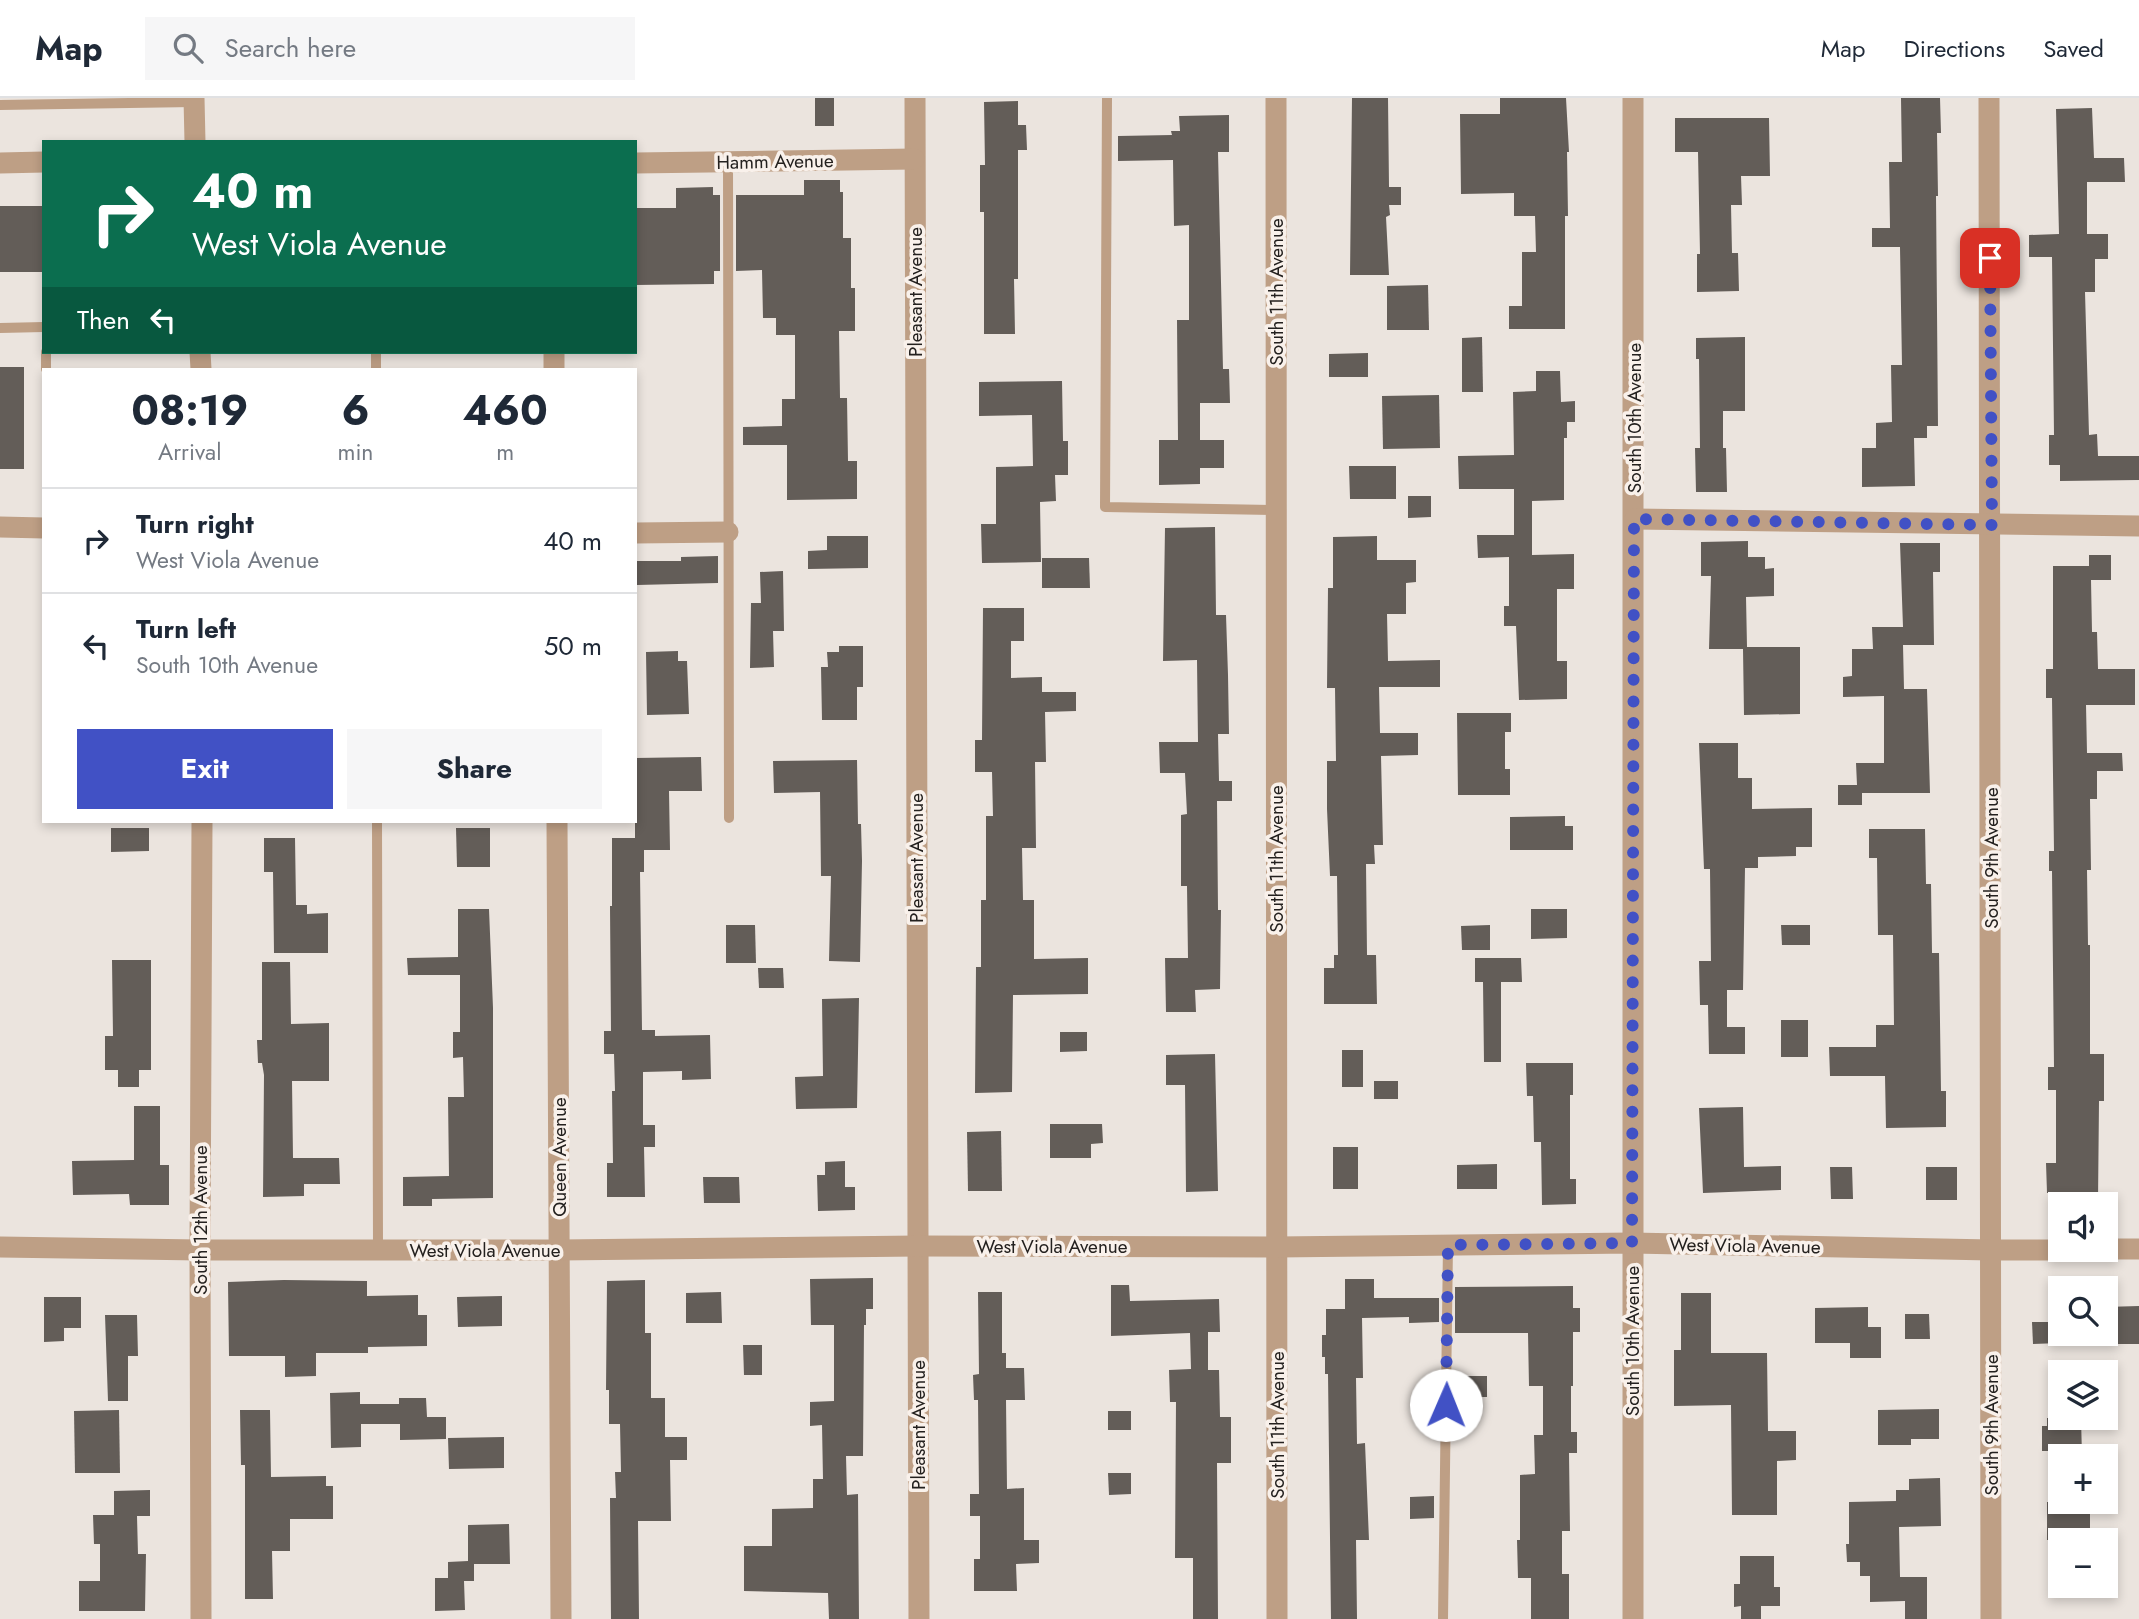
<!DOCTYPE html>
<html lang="en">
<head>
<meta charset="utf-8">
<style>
  :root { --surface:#fff; --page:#f6f6f7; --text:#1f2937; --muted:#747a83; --line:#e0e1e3; --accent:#4151c5 }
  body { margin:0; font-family:Jost,sans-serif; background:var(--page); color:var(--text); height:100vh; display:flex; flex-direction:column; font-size:26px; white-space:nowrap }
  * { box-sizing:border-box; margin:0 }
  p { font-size:23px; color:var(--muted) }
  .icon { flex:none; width:38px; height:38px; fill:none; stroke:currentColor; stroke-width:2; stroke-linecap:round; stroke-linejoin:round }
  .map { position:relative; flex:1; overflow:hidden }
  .drawer { position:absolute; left:42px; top:270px; width:595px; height:455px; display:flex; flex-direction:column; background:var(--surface); border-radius:0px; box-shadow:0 4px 10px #0003 }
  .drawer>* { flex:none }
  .guide { position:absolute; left:42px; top:42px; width:595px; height:214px; border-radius:0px; box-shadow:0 4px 10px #0003; background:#0b6e4f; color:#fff; overflow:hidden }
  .tools { position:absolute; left:2048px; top:1094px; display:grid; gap:14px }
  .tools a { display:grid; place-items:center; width:70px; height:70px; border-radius:0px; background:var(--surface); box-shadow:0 4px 10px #0003; font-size:35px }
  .pin { position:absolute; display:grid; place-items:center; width:60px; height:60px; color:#fff; margin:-30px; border-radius:14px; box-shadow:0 4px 10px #0006 }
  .me { position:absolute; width:77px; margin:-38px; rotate:1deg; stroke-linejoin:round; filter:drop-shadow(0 0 5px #0008) }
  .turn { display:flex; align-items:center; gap:24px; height:147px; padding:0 35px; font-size:32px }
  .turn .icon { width:91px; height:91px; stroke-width:2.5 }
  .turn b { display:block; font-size:49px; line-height:60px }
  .then { display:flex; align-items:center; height:66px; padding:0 35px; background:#0003; gap:14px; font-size:26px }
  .eta { display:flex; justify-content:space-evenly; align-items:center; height:119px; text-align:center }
  .eta b { font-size:42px; font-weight:700; line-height:49px }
  .primary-button { display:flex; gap:14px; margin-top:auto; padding:14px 35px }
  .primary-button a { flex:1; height:80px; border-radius:0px; background:var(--accent); color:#fff; font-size:28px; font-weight:700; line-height:80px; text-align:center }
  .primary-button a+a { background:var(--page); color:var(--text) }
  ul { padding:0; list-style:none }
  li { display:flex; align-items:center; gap:21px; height:105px; padding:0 35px; border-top:2px solid var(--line) }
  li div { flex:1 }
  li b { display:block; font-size:26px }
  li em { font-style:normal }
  header { display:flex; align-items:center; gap:42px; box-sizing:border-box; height:98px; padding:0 35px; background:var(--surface); border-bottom:2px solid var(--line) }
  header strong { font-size:33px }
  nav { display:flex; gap:38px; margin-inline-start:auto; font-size:24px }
  .search { width:490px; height:63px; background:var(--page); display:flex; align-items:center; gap:18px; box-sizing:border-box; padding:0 24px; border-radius:0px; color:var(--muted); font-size:26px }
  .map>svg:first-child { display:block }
</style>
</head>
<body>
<header>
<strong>Map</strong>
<div class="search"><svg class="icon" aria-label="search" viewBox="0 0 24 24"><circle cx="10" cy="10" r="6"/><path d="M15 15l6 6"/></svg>Search here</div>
<nav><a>Map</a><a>Directions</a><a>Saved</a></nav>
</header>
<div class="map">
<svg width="2139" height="1521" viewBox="0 0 2139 1521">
  <rect width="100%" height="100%" fill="#ebe4de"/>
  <g fill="#635d58">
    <rect x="815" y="0" width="19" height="28"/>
    <polygon points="1352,0 1388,0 1389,89 1401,89 1401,107 1389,107 1390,117 1386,119 1389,177 1350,177"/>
    <polygon points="1500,0 1566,0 1569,54 1567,54 1568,118 1565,118 1565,231 1509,231 1509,208 1522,208 1522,154 1536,154 1535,118 1514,118 1514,95 1461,96 1460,16 1500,16"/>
    <polygon points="1901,0 1940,0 1941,35 1937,35 1938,98 1936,98 1938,328 1927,328 1927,340 1914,340 1915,388 1862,389 1862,350 1876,350 1876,325 1892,324 1891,267 1902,267 1900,149 1872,149 1872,130 1890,130 1889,64 1902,64"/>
    <polygon points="1018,3 1018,27 1026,27 1027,52 1018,52 1018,181 1014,181 1015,236 984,236 984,114 980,114 980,67 985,67 984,4"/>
    <polygon points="2092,10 2094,60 2124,60 2125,84 2087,84 2087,136 2108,136 2108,161 2095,161 2095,194 2085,194 2089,337 2097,336 2098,358 2139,358 2139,382 2060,383 2060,367 2049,367 2049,337 2054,337 2052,159 2029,159 2029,137 2059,136 2056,11"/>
    <polygon points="1229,17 1229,54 1218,54 1223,271 1229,271 1230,305 1200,305 1200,342 1224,342 1224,370 1200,370 1200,386 1159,387 1159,342 1178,342 1177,222 1189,222 1189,127 1174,128 1173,62 1118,63 1118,38 1172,37 1171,33 1180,33 1179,18"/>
    <polygon points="1675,20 1769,20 1770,78 1741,78 1742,107 1731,107 1732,155 1738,155 1739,193 1697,194 1697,156 1700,156 1698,54 1675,54"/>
    <polygon points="804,82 840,82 840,94 843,94 843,140 851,140 851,190 855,190 855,233 839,233 840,300 847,300 848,363 857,363 857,401 787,402 787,347 743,347 743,329 782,328 782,301 795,301 795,237 776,237 776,220 763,220 762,172 736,173 736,97 804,97"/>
    <polygon points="713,89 713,97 720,97 720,173 714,173 714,186 635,187 635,110 676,110 676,90"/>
    <rect x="0" y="108" width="44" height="66"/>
    <polygon points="1428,187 1429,232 1387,232 1387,188"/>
    <polygon points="1482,239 1483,294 1462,294 1462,240"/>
    <polygon points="1745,239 1745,313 1723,313 1723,350 1726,350 1727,394 1696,394 1695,350 1700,350 1699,261 1696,261 1696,240"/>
    <polygon points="1368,255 1368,279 1329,279 1329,256"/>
    <rect x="0" y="269" width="24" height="102"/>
    <polygon points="1536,273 1560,273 1561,304 1575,303 1575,324 1567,324 1567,340 1564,340 1564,402 1532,403 1532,457 1574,456 1574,491 1557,491 1557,563 1567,563 1567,601 1519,602 1516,528 1504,528 1504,508 1509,508 1509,459 1478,460 1477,437 1514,437 1514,391 1459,391 1458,358 1514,357 1513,294 1536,293"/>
    <polygon points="1062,283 1063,343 1068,343 1068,377 1055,377 1056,403 1040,404 1041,464 982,465 981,426 996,426 996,369 1033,368 1032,317 979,318 979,284"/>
    <polygon points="1439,297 1440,350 1383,351 1382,298"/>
    <polygon points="1349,368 1396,368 1396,401 1350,401"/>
    <polygon points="1408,398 1431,398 1431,419 1408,420"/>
    <polygon points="1215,429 1216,517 1226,517 1228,577 1229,636 1218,636 1219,683 1232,683 1232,703 1217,703 1218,812 1221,812 1220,891 1195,892 1196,914 1166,914 1165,860 1188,860 1187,788 1181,788 1181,717 1187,716 1185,675 1160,675 1159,644 1198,644 1197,562 1163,563 1165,430"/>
    <polygon points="827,438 868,438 868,470 808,471 808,453 827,452"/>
    <polygon points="1377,438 1377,462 1416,462 1416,484 1406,485 1406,516 1387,516 1388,563 1440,562 1440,589 1379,589 1380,635 1418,635 1418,657 1381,658 1383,747 1374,747 1375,766 1366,766 1367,857 1376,857 1377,906 1324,906 1324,870 1334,870 1334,857 1338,857 1337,778 1330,778 1327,711 1327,663 1336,663 1335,590 1327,590 1328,490 1333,490 1333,439"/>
    <polygon points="1748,443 1748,459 1765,459 1765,471 1774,470 1774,498 1746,499 1747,549 1800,549 1800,616 1744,617 1743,551 1709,551 1711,478 1701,478 1701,444"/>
    <polygon points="1900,445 1940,445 1940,474 1933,474 1934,547 1903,547 1904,591 1927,591 1930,695 1862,695 1862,707 1838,707 1838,687 1857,687 1856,665 1884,665 1884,598 1843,599 1843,579 1852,578 1852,551 1873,551 1872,529 1903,529"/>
    <polygon points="2089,457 2111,457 2111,482 2091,482 2092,534 2097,534 2098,571 2135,571 2135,607 2086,607 2087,655 2122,655 2123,673 2097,673 2097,701 2090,701 2091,772 2087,772 2088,847 2090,847 2090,956 2104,956 2104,1003 2099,1003 2098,1103 2070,1103 2070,1095 2047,1095 2046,1065 2056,1065 2056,992 2048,992 2048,969 2054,969 2052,773 2049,773 2049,753 2054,753 2052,600 2046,600 2046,571 2053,571 2053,468 2089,468"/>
    <polygon points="718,458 718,485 637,487 637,463 681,463 681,459"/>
    <polygon points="1042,460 1089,460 1090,490 1042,490"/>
    <polygon points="783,473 784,533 773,533 774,569 750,570 751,505 761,505 760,474"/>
    <polygon points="983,510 1024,510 1024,543 1011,543 1011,580 1042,579 1042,594 1076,594 1076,613 1045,614 1046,664 1035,664 1036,750 1022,750 1023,802 1034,802 1034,861 1088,860 1088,896 1013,897 1012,994 975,995 976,869 981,869 981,802 986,802 986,718 993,718 992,674 975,674 975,642 982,642"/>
    <polygon points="839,548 863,548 863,589 857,589 857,622 822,622 821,569 828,569 827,554 839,554"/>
    <polygon points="678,553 678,563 687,563 689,616 647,617 646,554"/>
    <polygon points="1457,615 1511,615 1511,634 1505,634 1505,671 1510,671 1510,697 1458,697"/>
    <polygon points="1699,645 1738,645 1738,680 1752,680 1752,711 1812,710 1812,749 1796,749 1796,758 1758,759 1758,770 1745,770 1743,892 1727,892 1727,929 1745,929 1745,956 1709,956 1708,907 1700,907 1699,863 1711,863 1710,771 1704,771"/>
    <polygon points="701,659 702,693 669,693 670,752 644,752 644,774 640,774 642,932 655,932 655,938 710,937 711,981 682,982 682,973 643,974 643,1027 655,1027 655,1049 644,1049 645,1099 607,1099 607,1065 613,1065 612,993 615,993 614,956 604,956 604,933 611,933 610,808 612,808 612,740 635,740 635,660"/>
    <polygon points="857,662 858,726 861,726 862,763 860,864 829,863 831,778 821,778 820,694 774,695 773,663"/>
    <polygon points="1565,718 1565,728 1573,728 1573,752 1510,752 1510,719"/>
    <polygon points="111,730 149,730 149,753 111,754"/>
    <polygon points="456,730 490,730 490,769 457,769"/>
    <polygon points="1869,731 1925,731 1926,786 1931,786 1932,855 1939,855 1941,993 1946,993 1946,1029 1886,1030 1885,978 1830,978 1829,949 1876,949 1876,927 1894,927 1893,837 1878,837 1877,760 1869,760"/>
    <polygon points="264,740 295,740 296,807 307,807 307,816 328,815 328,855 274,855 273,774 264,774"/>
    <polygon points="458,811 489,811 493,910 493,1100 432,1101 432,1108 403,1108 403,1079 449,1078 448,999 464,999 463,959 453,960 453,934 460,934 460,877 408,877 407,860 458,859"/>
    <polygon points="1531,811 1567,811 1567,840 1531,841"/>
    <polygon points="726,827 755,827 756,865 726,865"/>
    <polygon points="1490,827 1490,852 1462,852 1461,828"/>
    <polygon points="1781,827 1810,827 1810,847 1782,847"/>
    <polygon points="1475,860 1521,860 1522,884 1501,884 1501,964 1484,964 1483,884 1475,884"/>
    <polygon points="112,862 151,862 151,972 139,972 139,989 118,989 118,972 105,972 105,938 113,938"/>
    <polygon points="262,864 290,864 291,926 329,925 329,983 292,983 293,1060 339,1060 340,1086 304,1086 304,1098 263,1099 264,977 262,965 258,965 257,942 262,942"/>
    <polygon points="758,870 783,870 784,890 759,890"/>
    <polygon points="859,900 857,1010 796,1011 795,979 823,978 822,901"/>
    <rect x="1781" y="922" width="27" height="37"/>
    <polygon points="1060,934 1087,934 1087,953 1060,954"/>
    <rect x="1342" y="952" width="21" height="37"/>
    <polygon points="1215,956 1218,1093 1186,1094 1185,987 1166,987 1166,957"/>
    <polygon points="1526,965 1573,965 1573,997 1570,997 1570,1081 1576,1081 1576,1106 1542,1107 1541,1044 1534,1044 1533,998 1527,998"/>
    <rect x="1374" y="983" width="24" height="18"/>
    <polygon points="134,1008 160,1008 160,1067 169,1067 169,1107 130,1107 129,1096 73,1097 72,1063 134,1062"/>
    <polygon points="1743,1009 1744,1069 1781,1068 1781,1092 1703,1095 1699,1010"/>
    <polygon points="1050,1026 1102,1026 1103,1045 1091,1046 1091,1060 1050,1060"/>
    <polygon points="1001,1033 1002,1093 968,1093 967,1034"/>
    <rect x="1333" y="1049" width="25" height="42"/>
    <polygon points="845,1063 845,1089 855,1089 855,1112 818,1113 817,1077 825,1077 825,1064"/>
    <polygon points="1497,1066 1497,1091 1457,1091 1457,1067"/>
    <polygon points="1830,1069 1852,1069 1853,1101 1831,1101"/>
    <rect x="1926" y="1069" width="31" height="33"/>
    <polygon points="703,1079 739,1079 740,1105 704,1105"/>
    <polygon points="873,1180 873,1211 866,1211 866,1227 864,1227 863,1358 846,1358 847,1397 858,1396 859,1521 829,1521 828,1495 744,1493 744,1448 772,1448 772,1411 813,1410 813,1381 823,1381 822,1327 810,1328 810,1304 834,1303 834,1227 811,1227 810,1181"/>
    <polygon points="1345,1181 1374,1181 1374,1200 1439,1200 1439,1224 1409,1225 1409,1219 1362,1220 1363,1280 1356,1280 1357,1346 1365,1345 1369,1442 1356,1442 1357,1521 1331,1521 1328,1276 1325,1276 1325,1259 1322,1259 1322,1237 1326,1237 1326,1211 1345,1211"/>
    <polygon points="284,1182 367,1183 367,1198 418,1197 418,1217 427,1217 427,1248 368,1249 368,1255 316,1255 316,1278 285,1279 285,1258 229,1258 228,1184"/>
    <polygon points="645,1182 645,1235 651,1235 651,1300 665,1300 665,1339 687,1339 687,1362 670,1362 671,1423 638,1423 639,1521 611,1521 610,1400 616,1400 615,1374 621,1374 620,1326 609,1326 609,1292 606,1292 607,1183"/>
    <polygon points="1111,1187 1129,1187 1130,1203 1219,1201 1220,1234 1208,1234 1208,1272 1219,1272 1220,1319 1231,1319 1231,1365 1217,1365 1218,1521 1193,1521 1193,1460 1175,1460 1176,1304 1170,1304 1169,1272 1191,1271 1190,1235 1111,1238"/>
    <polygon points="1573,1188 1573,1210 1580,1210 1580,1234 1573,1234 1573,1288 1571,1288 1571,1334 1577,1334 1577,1355 1569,1355 1570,1433 1562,1433 1562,1476 1569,1476 1569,1521 1531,1521 1531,1480 1518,1480 1517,1442 1520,1442 1520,1377 1535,1376 1534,1337 1543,1337 1543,1288 1529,1288 1528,1235 1455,1235 1455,1189"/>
    <polygon points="721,1194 722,1225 686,1225 686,1195"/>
    <polygon points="978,1194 1002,1194 1002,1255 1006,1255 1006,1270 1024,1270 1025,1302 1006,1302 1007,1391 1024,1390 1024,1442 1039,1442 1039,1465 1016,1466 1017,1493 974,1493 974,1461 980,1461 980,1418 970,1418 970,1396 979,1396 978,1302 974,1302 973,1277 979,1276"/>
    <polygon points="1681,1195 1711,1195 1711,1255 1767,1255 1768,1333 1796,1333 1796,1362 1777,1363 1777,1417 1732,1417 1731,1307 1674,1308 1674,1252 1681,1252"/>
    <polygon points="502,1198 502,1228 458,1229 457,1199"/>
    <polygon points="44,1199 81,1199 81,1230 64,1230 64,1243 44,1244"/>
    <polygon points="2139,1208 2139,1246 2105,1246 2105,1209"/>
    <polygon points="1868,1209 1868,1229 1881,1229 1881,1260 1850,1260 1850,1245 1815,1245 1815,1210"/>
    <polygon points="1905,1216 1929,1216 1930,1241 1905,1241"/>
    <polygon points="105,1217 137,1217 138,1258 128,1258 128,1303 108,1303"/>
    <polygon points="2032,1224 2060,1224 2060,1245 2033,1246"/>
    <polygon points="743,1247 762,1247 762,1277 744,1277"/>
    <rect x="1464" y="1278" width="23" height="21"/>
    <polygon points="360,1294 360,1306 399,1306 399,1300 426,1300 427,1319 446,1319 446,1341 400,1342 400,1326 361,1326 361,1349 331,1350 330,1295"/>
    <polygon points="1939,1311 1939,1341 1911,1341 1911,1347 1878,1347 1878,1312"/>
    <polygon points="119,1312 120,1375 75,1375 74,1313"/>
    <polygon points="240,1312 270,1312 271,1379 326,1378 326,1388 333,1388 333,1421 290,1421 290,1453 272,1453 273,1501 245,1501 245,1367 241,1367"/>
    <rect x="1108" y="1313" width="23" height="19"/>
    <polygon points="2047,1320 2081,1320 2082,1358 2052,1358 2052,1353 2042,1353 2042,1328 2047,1328"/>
    <polygon points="504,1339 504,1370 449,1371 448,1340"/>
    <polygon points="1108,1375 1131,1375 1131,1396 1109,1397"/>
    <polygon points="1940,1380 1941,1428 1899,1429 1900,1479 1927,1479 1927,1521 1905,1521 1905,1503 1870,1504 1870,1478 1860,1478 1860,1464 1847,1464 1846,1446 1849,1446 1849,1404 1896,1403 1896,1392 1909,1392 1909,1381"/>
    <polygon points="150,1392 150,1418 137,1418 138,1456 146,1456 145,1513 79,1513 79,1483 100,1483 100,1446 94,1446 93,1417 114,1417 114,1393"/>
    <polygon points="1434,1398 1434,1420 1410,1421 1410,1399"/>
    <polygon points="2047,1404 2077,1404 2077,1410 2090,1410 2090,1442 2047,1442"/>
    <polygon points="509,1426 510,1466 474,1466 474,1483 464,1483 465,1512 435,1513 435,1480 448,1480 448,1464 468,1463 468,1427"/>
    <polygon points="1740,1458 1774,1458 1774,1489 1780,1489 1780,1508 1761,1508 1761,1521 1741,1521 1741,1508 1734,1509 1734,1486 1740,1486"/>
  </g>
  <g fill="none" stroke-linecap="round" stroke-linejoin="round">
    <g stroke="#be9f85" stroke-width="10">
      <polyline points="1107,0 1105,409 1276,412"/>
      <polyline points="0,7 194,4"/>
      <polyline points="728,64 729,720"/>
      <polyline points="0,230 44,229"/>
      <polyline points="46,254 46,271"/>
      <polyline points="376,254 376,271"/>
      <polyline points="377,723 378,1152"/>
      <polyline points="1443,1521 1448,1147"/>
    </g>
    <g stroke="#be9f85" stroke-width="21">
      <polyline points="194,0 195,44"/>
      <polyline points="915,0 919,1521"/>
      <polyline points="1276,0 1277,1521"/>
      <polyline points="1633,0 1633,1521"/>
      <polyline points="1989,0 1991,1521"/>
      <polyline points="0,65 44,64"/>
      <polyline points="635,65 914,61"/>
      <polyline points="200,254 201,271"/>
      <polyline points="554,254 554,271"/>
      <polyline points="1635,421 2139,428"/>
      <polyline points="0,429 44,430"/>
      <polyline points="635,435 728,434"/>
      <polyline points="557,723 561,1521"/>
      <polyline points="0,1149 200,1152 559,1152 918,1148 1277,1149 1632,1145 1991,1152 2105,1152"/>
      <polyline points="2105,1151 2139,1151"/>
      <polyline points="201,1521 200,1152 202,723"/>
    </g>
  </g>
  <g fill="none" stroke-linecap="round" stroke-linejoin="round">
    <polyline stroke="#4151c5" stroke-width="12" stroke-dasharray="0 21.6" points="1446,1307 1448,1147 1632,1145 1634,421 1992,427 1990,160"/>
  </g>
  <g text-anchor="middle" stroke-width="7" stroke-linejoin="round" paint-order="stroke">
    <g font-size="19" fill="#24211f" stroke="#f9f1eb">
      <text transform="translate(775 63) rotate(-1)" y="7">Hamm Avenue</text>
      <text transform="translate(915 194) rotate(-90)" y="7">Pleasant Avenue</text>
      <text transform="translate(1276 194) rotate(-90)" y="7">South 11th Avenue</text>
      <text transform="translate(1634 320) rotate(-90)" y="7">South 10th Avenue</text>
      <text transform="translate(916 760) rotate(-90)" y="7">Pleasant Avenue</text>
      <text transform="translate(1991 760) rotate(-90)" y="7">South 9th Avenue</text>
      <text transform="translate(1276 761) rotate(-90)" y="7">South 11th Avenue</text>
      <text transform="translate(559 1059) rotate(-90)" y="7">Queen Avenue</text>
      <text transform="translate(200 1122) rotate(-90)" y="7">South 12th Avenue</text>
      <text transform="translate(1745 1147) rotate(1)" y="7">West Viola Avenue</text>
      <text x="1052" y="1155">West Viola Avenue</text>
      <text x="485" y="1159">West Viola Avenue</text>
      <text transform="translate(1632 1243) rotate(-90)" y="7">South 10th Avenue</text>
      <text transform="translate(918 1327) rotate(-90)" y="7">Pleasant Avenue</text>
      <text transform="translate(1277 1327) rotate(-90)" y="7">South 11th Avenue</text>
      <text transform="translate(1991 1327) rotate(-90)" y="7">South 9th Avenue</text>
    </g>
  </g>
</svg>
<div class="tools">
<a><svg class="icon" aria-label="sound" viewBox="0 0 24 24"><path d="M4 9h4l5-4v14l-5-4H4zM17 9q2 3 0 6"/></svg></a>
<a><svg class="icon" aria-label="search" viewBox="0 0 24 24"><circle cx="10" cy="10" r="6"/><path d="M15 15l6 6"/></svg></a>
<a><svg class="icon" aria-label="layers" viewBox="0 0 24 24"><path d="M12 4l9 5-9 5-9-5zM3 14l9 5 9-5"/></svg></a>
<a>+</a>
<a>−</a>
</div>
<div class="pin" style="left:1990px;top:160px;background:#d93025"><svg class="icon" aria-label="arrive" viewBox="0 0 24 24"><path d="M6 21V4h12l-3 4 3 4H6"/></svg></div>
<svg class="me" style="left:1446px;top:1307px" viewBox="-20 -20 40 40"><circle r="19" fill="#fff"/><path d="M0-13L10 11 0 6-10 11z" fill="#4151c5"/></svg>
<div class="guide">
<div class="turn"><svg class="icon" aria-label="right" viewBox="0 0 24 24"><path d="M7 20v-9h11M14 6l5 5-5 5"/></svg><div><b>40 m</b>West Viola Avenue</div></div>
<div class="then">Then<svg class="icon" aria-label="left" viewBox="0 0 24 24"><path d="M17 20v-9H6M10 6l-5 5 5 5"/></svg></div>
</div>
<section class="drawer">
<div class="eta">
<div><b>08:19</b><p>Arrival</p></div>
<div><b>6</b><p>min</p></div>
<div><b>460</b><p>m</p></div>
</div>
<ul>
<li><svg class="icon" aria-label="right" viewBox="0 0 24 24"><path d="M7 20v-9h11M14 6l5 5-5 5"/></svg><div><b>Turn right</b><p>West Viola Avenue</p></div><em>40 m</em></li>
<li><svg class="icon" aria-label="left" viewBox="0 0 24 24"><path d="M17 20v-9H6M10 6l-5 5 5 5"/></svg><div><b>Turn left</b><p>South 10th Avenue</p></div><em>50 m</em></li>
</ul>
<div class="primary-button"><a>Exit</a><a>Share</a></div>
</section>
</div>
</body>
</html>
